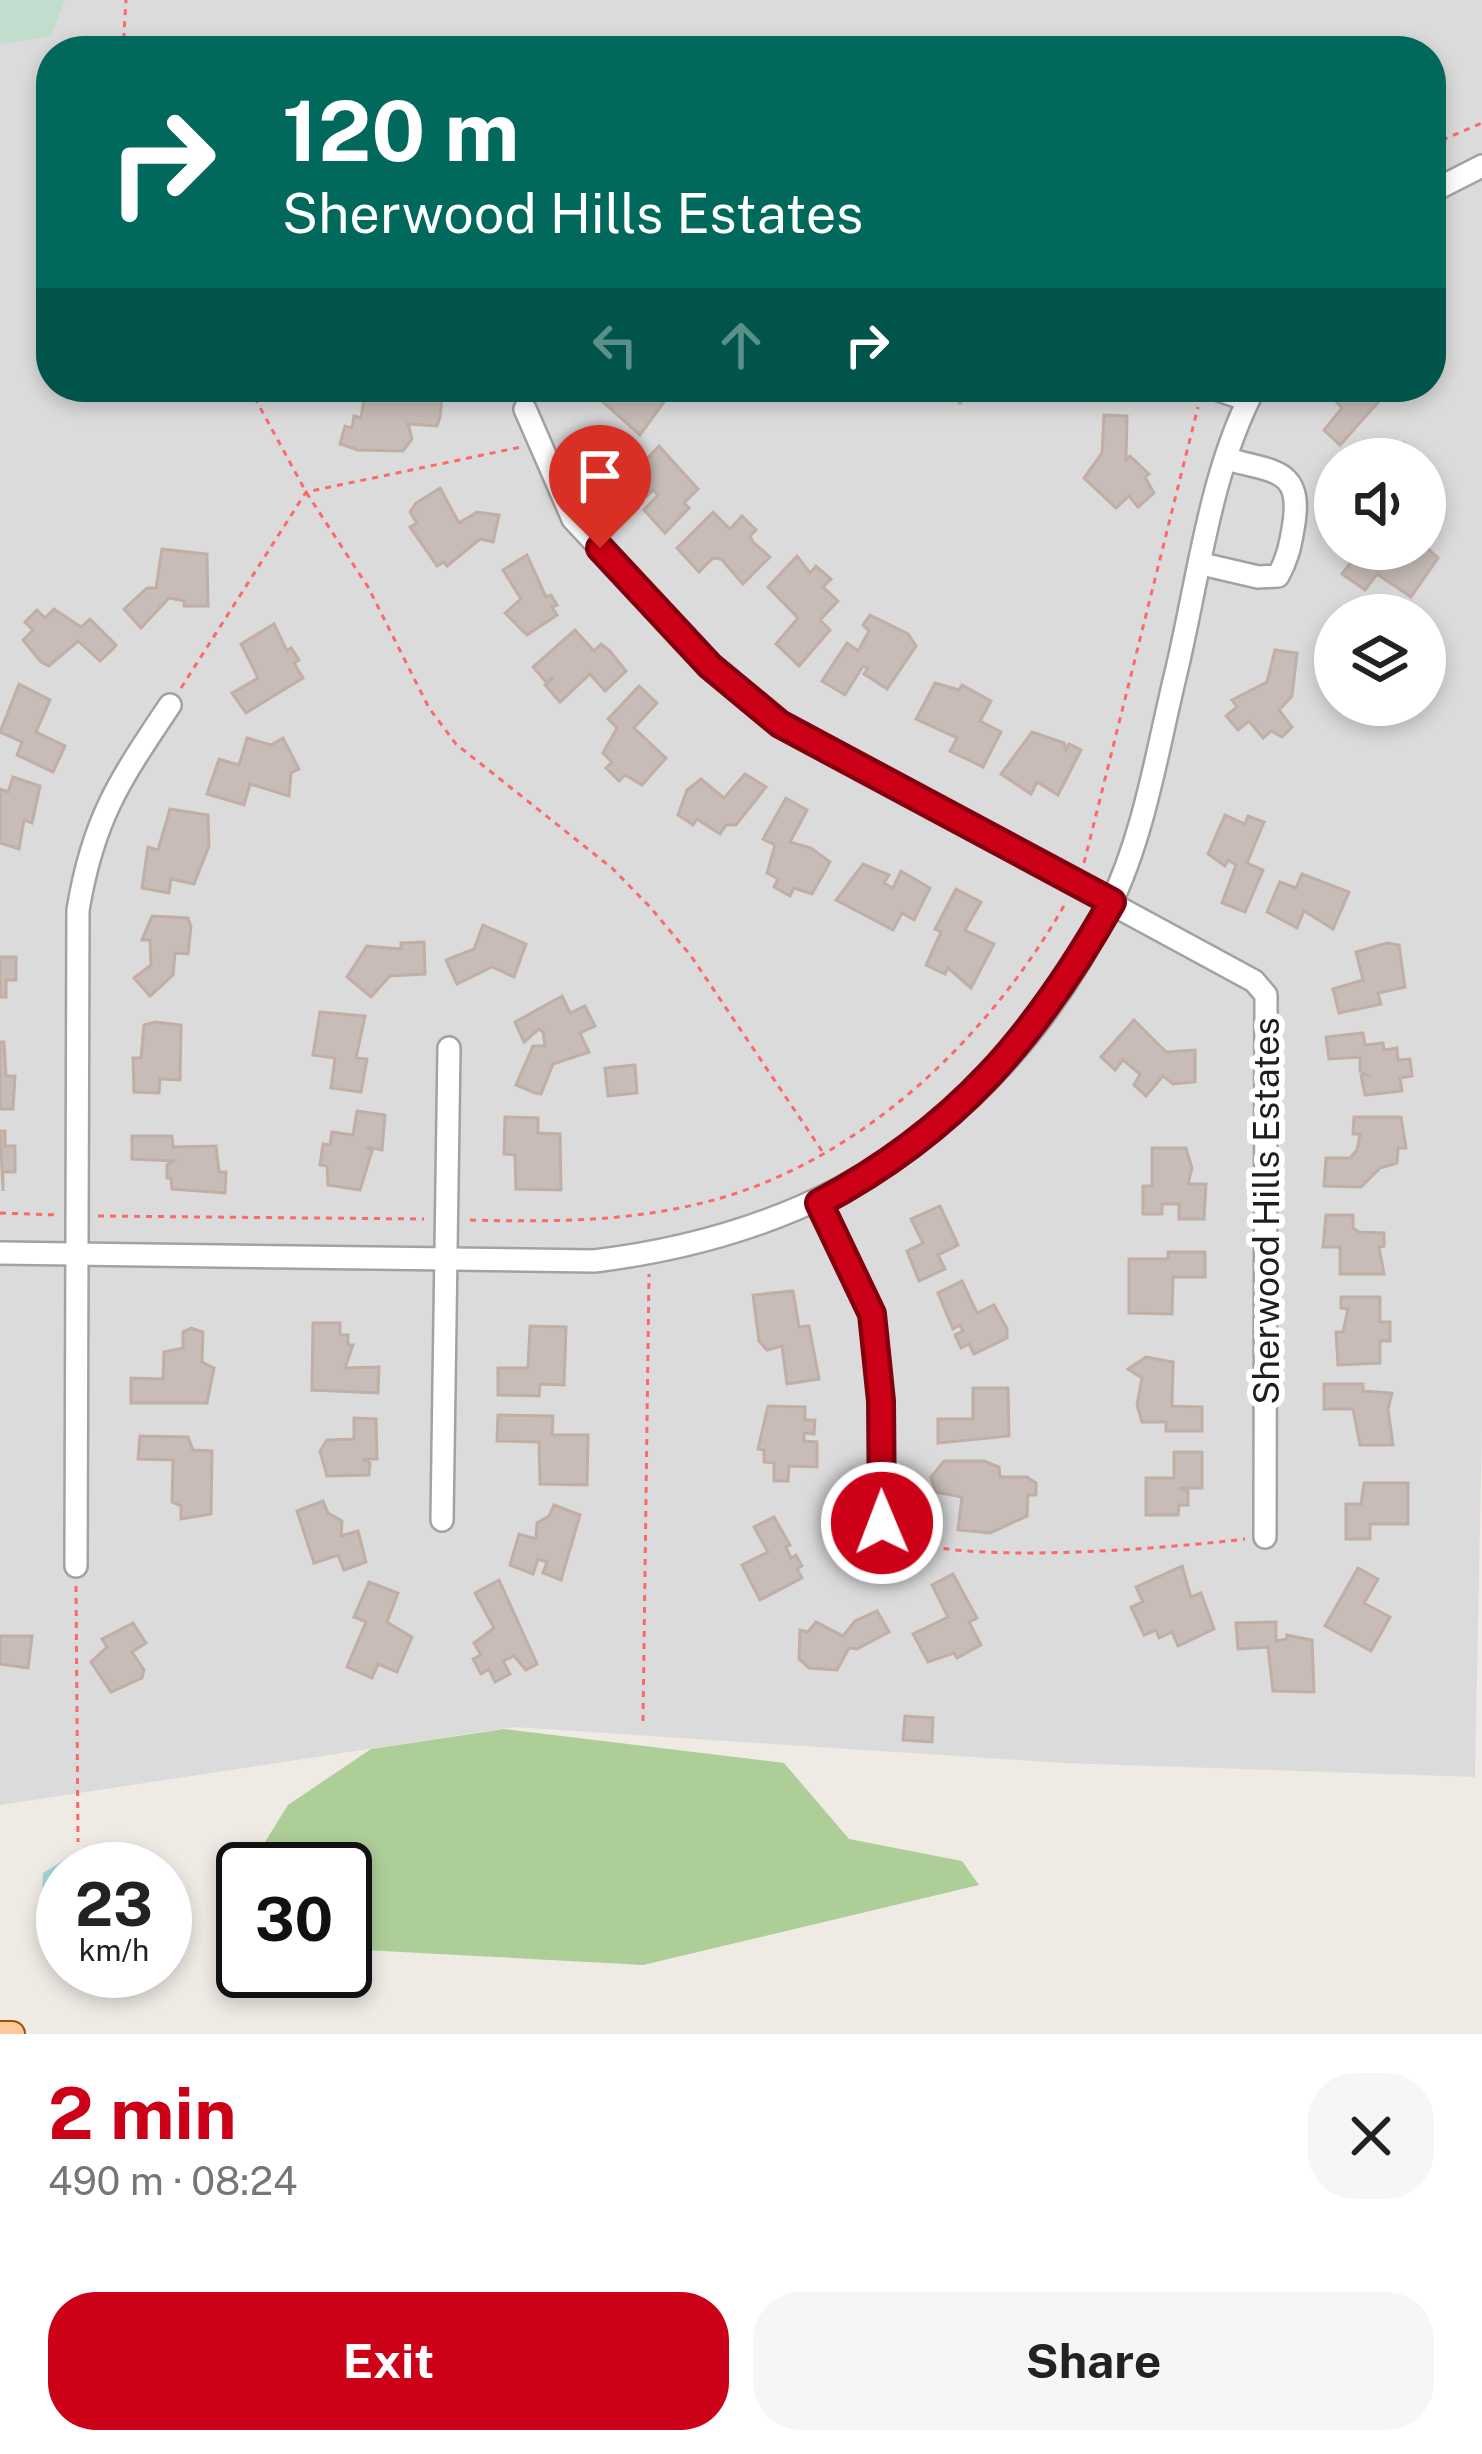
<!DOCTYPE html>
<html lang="en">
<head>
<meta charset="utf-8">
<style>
  :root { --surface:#fff; --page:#f6f6f6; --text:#222; --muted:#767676; --accent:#cc0017 }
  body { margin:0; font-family:"Public Sans",sans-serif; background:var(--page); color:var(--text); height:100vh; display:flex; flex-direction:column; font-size:45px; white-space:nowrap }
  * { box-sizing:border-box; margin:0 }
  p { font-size:39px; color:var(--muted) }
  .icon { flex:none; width:66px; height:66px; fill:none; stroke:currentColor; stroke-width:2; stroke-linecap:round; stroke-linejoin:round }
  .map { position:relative; height:2034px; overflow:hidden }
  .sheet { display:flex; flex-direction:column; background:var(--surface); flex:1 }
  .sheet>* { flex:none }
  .banner { position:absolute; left:36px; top:36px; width:1410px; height:366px; border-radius:48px; box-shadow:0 6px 18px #0003; background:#00695c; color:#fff; overflow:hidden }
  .buttons { position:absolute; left:1314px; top:438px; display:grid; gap:24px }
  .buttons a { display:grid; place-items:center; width:132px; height:132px; border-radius:50%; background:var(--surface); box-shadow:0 6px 18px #0003; font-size:60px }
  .speed { position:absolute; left:36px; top:1842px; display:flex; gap:24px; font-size:60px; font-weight:700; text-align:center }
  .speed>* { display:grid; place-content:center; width:156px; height:156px; border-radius:50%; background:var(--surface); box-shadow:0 6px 18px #0003; line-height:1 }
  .speed small { font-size:30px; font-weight:400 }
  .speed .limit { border:6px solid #111; border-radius:18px; background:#fff; color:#111 }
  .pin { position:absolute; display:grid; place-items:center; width:102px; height:102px; color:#fff; margin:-123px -51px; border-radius:50% 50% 50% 0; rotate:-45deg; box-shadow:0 0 12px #0007 }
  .pin .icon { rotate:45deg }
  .me { position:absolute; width:132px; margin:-66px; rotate:359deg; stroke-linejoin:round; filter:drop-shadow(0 0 9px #0008) }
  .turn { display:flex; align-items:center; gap:42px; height:252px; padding:0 48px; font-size:54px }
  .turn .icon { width:156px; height:156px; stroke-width:2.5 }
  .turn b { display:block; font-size:84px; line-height:102px }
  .lanes { display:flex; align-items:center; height:114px; padding:0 48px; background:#0003; justify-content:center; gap:60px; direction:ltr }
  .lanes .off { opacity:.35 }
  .round { display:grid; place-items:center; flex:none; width:126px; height:126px; border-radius:48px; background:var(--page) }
  .head { display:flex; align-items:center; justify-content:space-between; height:204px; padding:0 48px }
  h1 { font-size:72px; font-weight:700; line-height:90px; color:var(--accent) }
  .action { display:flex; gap:24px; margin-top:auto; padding:24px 48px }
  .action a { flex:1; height:138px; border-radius:48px; background:var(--accent); color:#fff; font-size:48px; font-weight:700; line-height:138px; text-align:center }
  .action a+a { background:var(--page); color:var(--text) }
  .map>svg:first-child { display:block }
</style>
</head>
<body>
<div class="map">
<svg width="1482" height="2034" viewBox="0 0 1482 2034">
  <rect width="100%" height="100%" fill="#efeae4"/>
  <path fill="#dcdbdb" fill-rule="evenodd" d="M0 0H1482V1426L1475 1777 1063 1763 514 1727 0 1805ZM51 51H1431V387H51ZM1335 459H1425V549H1335ZM1335 615H1425V705H1335Z"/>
  <g fill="#aece98">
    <polygon points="504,1729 784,1763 849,1839 962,1861 979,1885 643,1965 345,1949 345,1869 248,1869 288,1805 371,1749"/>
    <polygon points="243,1877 243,1943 237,1943 231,1897"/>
  </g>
  <polygon fill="#c1ddcd" points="0,0 65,0 51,36 0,44"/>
  <path fill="#a4d6dd" d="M125 1849C166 1862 187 1872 183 1918L165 1925V1869H63V1921L42 1900 43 1873 75 1853Z"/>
  <g fill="#c7bcb7" stroke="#c1afa6" stroke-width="3">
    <polygon points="348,387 411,387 431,393 442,398 440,417 437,426 408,424 412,439 403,451 358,450 340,444 345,426 352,428 354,416 361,418 364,399 346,396"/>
    <polygon points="601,387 624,387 634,395 640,387 657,387 669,395 640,435 595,395"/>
    <polygon points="944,387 976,387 960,403"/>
    <polygon points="1333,387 1390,389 1340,445 1324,430 1342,408 1328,392"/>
    <polygon points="1104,415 1127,416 1126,460 1130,456 1149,474 1145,477 1154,493 1138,507 1129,496 1116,508 1084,478 1102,453"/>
    <polygon points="1404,443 1416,459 1381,459 1378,450"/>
    <polygon points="659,446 698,489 684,503 689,508 665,533 644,510 658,495 653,490 647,496 640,490 636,493 625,482"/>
    <polygon points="440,488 459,523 477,512 499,515 493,542 480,539 447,566 444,562 437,566 410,527 417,523 410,512 416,503"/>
    <polygon points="713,512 730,529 742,516 756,530 750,536 753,542 770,557 743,584 721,559 713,558 699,572 677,548"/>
    <polygon points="1425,546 1438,558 1411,597 1377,574 1365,590 1342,574 1361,549 1380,558 1387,549"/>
    <polygon points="162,549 207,554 208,606 184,606 184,601 169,598 141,628 124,609 147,588 156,588"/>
    <polygon points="527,555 546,597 551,595 557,605 552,607 557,615 527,635 505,613 521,599 503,570"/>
    <polygon points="797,556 810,573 816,566 831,579 823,587 838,601 820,620 830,630 799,666 776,644 798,618 768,587"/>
    <polygon points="54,609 81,627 90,619 116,645 113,649 100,661 78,641 49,666 41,662 23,640 33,630 25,622 37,610 45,618"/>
    <polygon points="870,615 908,634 916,646 887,689 864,674 868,668 863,666 845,695 822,681 847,643 858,651 869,631 863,625"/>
    <polygon points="274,624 287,651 291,648 299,660 294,663 303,678 246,713 232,693 258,678 241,644"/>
    <polygon points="575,630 594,651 601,644 610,651 626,671 605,691 590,674 560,702 545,685 554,677 546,682 533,667"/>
    <polygon points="1275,650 1297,653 1292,696 1279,710 1292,727 1282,737 1271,731 1263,738 1249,721 1238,730 1226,716 1237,707 1232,700 1267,682"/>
    <polygon points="935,683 959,690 962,685 991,701 980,721 1001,732 983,767 950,751 957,738 916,719"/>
    <polygon points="19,684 50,700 36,732 65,746 53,772 17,755 22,742 0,732"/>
    <polygon points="639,686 657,703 634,728 666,758 642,785 625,775 619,781 606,768 612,762 603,753 617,728 608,719"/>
    <polygon points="1032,732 1064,743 1066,750 1069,744 1081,750 1058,795 1037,782 1031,794 1001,774"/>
    <polygon points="247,738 271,745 283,738 299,769 291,773 289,796 250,784 244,805 207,794 219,759 239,765"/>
    <polygon points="745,774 766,787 736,825 726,825 720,834 697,819 693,825 678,815 687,790 701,779 724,798"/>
    <polygon points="13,777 40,786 32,823 24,820 19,849 0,843 0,789 8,792"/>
    <polygon points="786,798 807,810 790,842 811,848 830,862 812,894 794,888 790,896 774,887 778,879 767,873 775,845 763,839"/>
    <polygon points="170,809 208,815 209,846 194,884 171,879 169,893 142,888 148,847 158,850"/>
    <polygon points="1225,815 1245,824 1248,816 1264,822 1247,863 1263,870 1245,912 1222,903 1236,865 1228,860 1225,866 1208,854"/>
    <polygon points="863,864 889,875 884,883 893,888 901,871 930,888 914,920 902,913 893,930 836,900"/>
    <polygon points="1302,874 1349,892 1333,929 1304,911 1297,928 1267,912 1280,882 1296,888"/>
    <polygon points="956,889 981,902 965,930 994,944 971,988 948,968 945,974 926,965 941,932 935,929"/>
    <polygon points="152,916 188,918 191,927 188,954 175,953 173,975 150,996 134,978 151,965 150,940 142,940"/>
    <polygon points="483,925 526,944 514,977 492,967 457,984 446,960 474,949"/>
    <polygon points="424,942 425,974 390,976 371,997 347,977 367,946 401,949 401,943"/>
    <polygon points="1387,943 1399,945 1405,987 1378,993 1381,1004 1339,1013 1333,989 1363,980 1356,952"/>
    <polygon points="0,957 16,957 16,980 6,980 6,997 0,997"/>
    <polygon points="562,996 570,1013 585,1006 595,1026 580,1033 589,1052 553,1064 541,1094 535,1093 516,1085 533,1046 545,1046 543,1032 539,1029 524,1042 515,1022"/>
    <polygon points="320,1012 365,1016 356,1058 367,1059 361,1092 331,1088 335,1058 313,1055"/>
    <polygon points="1134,1020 1166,1052 1195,1050 1195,1082 1173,1084 1163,1076 1146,1096 1134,1085 1140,1074 1123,1060 1115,1070 1101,1057"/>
    <polygon points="155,1022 181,1025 180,1080 160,1079 159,1093 134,1092 133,1058 141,1058 144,1025"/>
    <polygon points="1363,1033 1365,1045 1383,1043 1384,1050 1397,1048 1398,1060 1410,1059 1412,1076 1400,1078 1402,1091 1365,1095 1361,1075 1367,1075 1360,1071 1360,1057 1329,1059 1326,1037"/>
    <polygon points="0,1042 4,1042 6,1076 15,1076 13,1109 0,1109"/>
    <polygon points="635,1065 637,1093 608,1096 605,1068"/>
    <polygon points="357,1111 385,1115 382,1150 367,1147 372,1151 360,1190 328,1185 327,1166 320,1165 323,1144 330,1145 332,1132 353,1135"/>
    <polygon points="505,1117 538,1118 538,1133 560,1134 561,1190 516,1189 515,1155 504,1154"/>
    <polygon points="1354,1117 1401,1117 1406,1148 1398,1148 1397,1163 1380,1168 1361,1187 1324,1186 1326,1158 1350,1158 1357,1150 1360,1134 1353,1134"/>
    <polygon points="0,1131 5,1131 5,1146 15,1146 15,1172 3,1172 3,1191"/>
    <polygon points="132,1136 172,1136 173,1147 216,1146 219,1172 226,1172 225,1193 172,1189 171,1178 167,1178 167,1165 173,1161 132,1159"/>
    <polygon points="1152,1148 1186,1148 1192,1168 1188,1184 1206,1184 1204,1219 1179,1219 1179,1204 1162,1204 1162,1214 1143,1214 1143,1186 1152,1186"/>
    <polygon points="940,1206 958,1245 938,1255 945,1269 919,1281 907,1251 923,1243 911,1219"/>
    <polygon points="1326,1215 1353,1215 1353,1228 1359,1232 1384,1233 1384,1246 1379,1247 1384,1274 1340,1274 1340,1247 1323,1247"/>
    <polygon points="1168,1252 1205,1252 1205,1277 1173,1277 1172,1314 1129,1313 1129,1259 1168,1259"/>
    <polygon points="962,1281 977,1313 994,1305 1007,1329 1007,1338 974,1354 969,1344 961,1348 955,1335 963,1331 960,1325 953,1329 938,1293"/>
    <polygon points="793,1291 799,1327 809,1326 819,1379 787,1384 782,1346 767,1350 759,1341 753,1295"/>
    <polygon points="1341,1297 1380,1297 1380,1322 1390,1322 1390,1341 1380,1341 1380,1363 1338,1365 1336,1332 1343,1332 1348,1309 1341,1308"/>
    <polygon points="313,1323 340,1323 340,1335 348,1335 348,1345 353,1345 345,1368 379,1367 378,1393 312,1390"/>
    <polygon points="530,1326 566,1327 564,1385 540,1384 539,1396 498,1395 498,1368 528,1368"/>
    <polygon points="191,1328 203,1332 202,1362 214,1368 207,1403 131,1403 131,1378 163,1379 164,1352 183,1348 183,1332"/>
    <polygon points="1146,1357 1173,1362 1172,1406 1202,1407 1202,1431 1166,1431 1166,1422 1142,1422 1137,1405 1142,1378 1128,1369"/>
    <polygon points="1324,1384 1363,1384 1363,1391 1392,1393 1388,1409 1393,1445 1360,1445 1353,1409 1324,1409"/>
    <polygon points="973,1388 1008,1388 1009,1436 938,1443 938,1419 973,1419"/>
    <polygon points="768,1406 805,1407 805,1420 815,1420 814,1434 804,1433 804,1441 817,1442 817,1467 789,1466 788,1481 774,1481 774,1463 764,1462 764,1450 758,1449"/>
    <polygon points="498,1415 553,1416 552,1435 588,1435 587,1485 540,1484 539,1442 497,1441"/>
    <polygon points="354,1418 376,1419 377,1459 362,1459 370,1463 369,1475 327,1476 320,1451 327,1440 354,1439"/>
    <polygon points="140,1436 188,1437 193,1450 212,1451 211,1514 181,1519 181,1506 172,1502 173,1460 138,1459"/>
    <polygon points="1174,1452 1202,1452 1202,1488 1179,1488 1188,1491 1188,1505 1179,1505 1178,1515 1146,1515 1146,1478 1174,1478"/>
    <polygon points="944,1461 984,1461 999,1467 1000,1477 1027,1477 1036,1483 1036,1495 1028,1495 1027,1516 990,1533 958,1530 962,1497 935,1492 931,1477"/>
    <polygon points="1364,1483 1408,1483 1408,1524 1370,1524 1370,1539 1346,1539 1346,1504 1361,1504"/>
    <polygon points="323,1501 328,1513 342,1521 341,1536 358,1531 366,1562 344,1570 338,1555 314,1563 297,1511"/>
    <polygon points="554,1505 580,1515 561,1580 543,1573 547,1562 538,1559 533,1574 510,1565 519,1534 536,1539 537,1523 549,1516"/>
    <polygon points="774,1517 790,1545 786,1547 791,1558 796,1555 802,1566 797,1569 802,1578 760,1600 742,1565 768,1552 754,1527"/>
    <polygon points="1182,1566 1191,1597 1201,1593 1214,1629 1178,1646 1172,1632 1159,1638 1156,1630 1144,1635 1131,1607 1143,1602 1136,1587"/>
    <polygon points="1358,1568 1378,1579 1364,1603 1390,1617 1371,1651 1325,1626"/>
    <polygon points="953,1574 977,1618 969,1622 981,1645 957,1658 954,1653 928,1662 913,1634 948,1617 932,1585"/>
    <polygon points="499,1580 537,1664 526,1670 514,1656 503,1661 510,1674 495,1682 489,1669 481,1674 473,1659 481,1655 474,1643 494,1628 475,1593"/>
    <polygon points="369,1582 398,1593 387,1622 412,1637 397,1672 378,1664 372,1678 347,1667 366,1622 354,1617"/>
    <polygon points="877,1611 889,1632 857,1649 849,1648 837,1670 809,1668 799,1659 800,1630 808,1632 816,1622 843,1636 855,1621"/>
    <polygon points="1276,1622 1276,1641 1287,1639 1287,1635 1312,1640 1314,1692 1273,1691 1268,1647 1238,1649 1236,1623"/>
    <polygon points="133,1623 146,1643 132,1652 144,1670 142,1678 111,1692 91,1662 107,1647 102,1639"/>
    <polygon points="0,1636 32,1636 28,1668 0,1664"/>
    <polygon points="905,1716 933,1718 932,1742 903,1740"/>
  </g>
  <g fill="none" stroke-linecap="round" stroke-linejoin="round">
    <g stroke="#a2a2a2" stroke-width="26">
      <g id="minor">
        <polyline points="1431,192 1482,166"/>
        <polyline points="1210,387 1248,400"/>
        <polyline points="525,409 573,519 710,666 780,724 1254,981 1266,995 1265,1537"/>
        <path d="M1202 564 1258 577 1278 576C1287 560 1290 547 1293 529 1304 469 1276 472 1226 459"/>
        <polyline points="819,1203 872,1314 881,1401 882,1523"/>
        <path d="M0 1253 594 1261C826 1233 1006 1119 1110 905 1144 835 1157 752 1175 677 1198 583 1209 473 1255 387"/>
        <polyline points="442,1520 449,1048"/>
        <path d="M76 1566 78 910C93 819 119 781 170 705"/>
      </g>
    </g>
    <g stroke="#985500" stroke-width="28">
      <polyline id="major" points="0,2034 12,2034"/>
    </g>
    <g stroke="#fa6a6b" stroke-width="3" stroke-dasharray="6 6" stroke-linecap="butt">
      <polyline points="123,51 126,0"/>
      <polyline points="1431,145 1482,123"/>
      <polyline points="249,387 306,492 368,587 429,708 456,744 613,869 650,907 691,956 822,1151"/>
      <polyline points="181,688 306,492 521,447"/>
      <polyline points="1084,863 1198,407"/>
      <polyline points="0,1213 58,1215"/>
      <polyline points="98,1216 424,1219"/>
      <path d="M470 1220C547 1222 622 1222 698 1204 856 1167 987 1041 1065 904"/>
      <path d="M898 1535C946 1568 1182 1547 1245 1539"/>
      <polyline points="76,1586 78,1842"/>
      <polyline points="643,1721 649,1274"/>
    </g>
    <use href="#minor" stroke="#fff" stroke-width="21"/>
    <use href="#major" stroke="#fcc89c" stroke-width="24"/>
  </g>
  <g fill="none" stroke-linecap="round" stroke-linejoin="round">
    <g stroke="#85000f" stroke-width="30">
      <path id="route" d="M600 548 710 666 780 724 1112 902C1036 1036 957 1130 819 1203L872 1314 881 1401 882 1523"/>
    </g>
    <use href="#route" stroke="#cc0017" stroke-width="21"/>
  </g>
  <g text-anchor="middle" stroke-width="12" stroke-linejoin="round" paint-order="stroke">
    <g font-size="36" fill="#1e1e1e" stroke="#fff">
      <text transform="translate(1266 1211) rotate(-90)" y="13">Sherwood Hills Estates</text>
    </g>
  </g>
</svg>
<div class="buttons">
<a><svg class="icon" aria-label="sound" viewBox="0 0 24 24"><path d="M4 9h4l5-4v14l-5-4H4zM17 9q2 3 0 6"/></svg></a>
<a><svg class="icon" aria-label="layers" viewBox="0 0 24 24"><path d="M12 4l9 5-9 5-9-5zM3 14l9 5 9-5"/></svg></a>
</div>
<div class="speed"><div>23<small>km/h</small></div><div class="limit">30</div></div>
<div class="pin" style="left:600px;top:548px;background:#d93025"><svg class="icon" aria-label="arrive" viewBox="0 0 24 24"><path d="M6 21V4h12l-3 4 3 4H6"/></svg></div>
<svg class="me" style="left:882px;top:1523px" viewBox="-20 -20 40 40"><circle r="17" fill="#cc0017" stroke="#fff" stroke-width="3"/><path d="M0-11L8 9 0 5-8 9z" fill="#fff"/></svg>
<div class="banner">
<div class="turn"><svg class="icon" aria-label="right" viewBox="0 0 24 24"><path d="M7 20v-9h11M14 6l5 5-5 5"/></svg><div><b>120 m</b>Sherwood Hills Estates</div></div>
<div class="lanes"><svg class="icon off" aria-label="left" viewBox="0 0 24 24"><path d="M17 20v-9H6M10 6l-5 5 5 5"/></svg><svg class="icon off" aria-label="ahead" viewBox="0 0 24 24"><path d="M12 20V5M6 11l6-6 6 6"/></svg><svg class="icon" aria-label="right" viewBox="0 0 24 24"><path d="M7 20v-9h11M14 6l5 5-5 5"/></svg></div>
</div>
</div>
<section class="sheet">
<div class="head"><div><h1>2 min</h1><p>490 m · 08:24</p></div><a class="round"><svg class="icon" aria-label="close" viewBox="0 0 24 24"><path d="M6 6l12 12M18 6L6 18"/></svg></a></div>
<div class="action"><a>Exit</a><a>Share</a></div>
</section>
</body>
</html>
